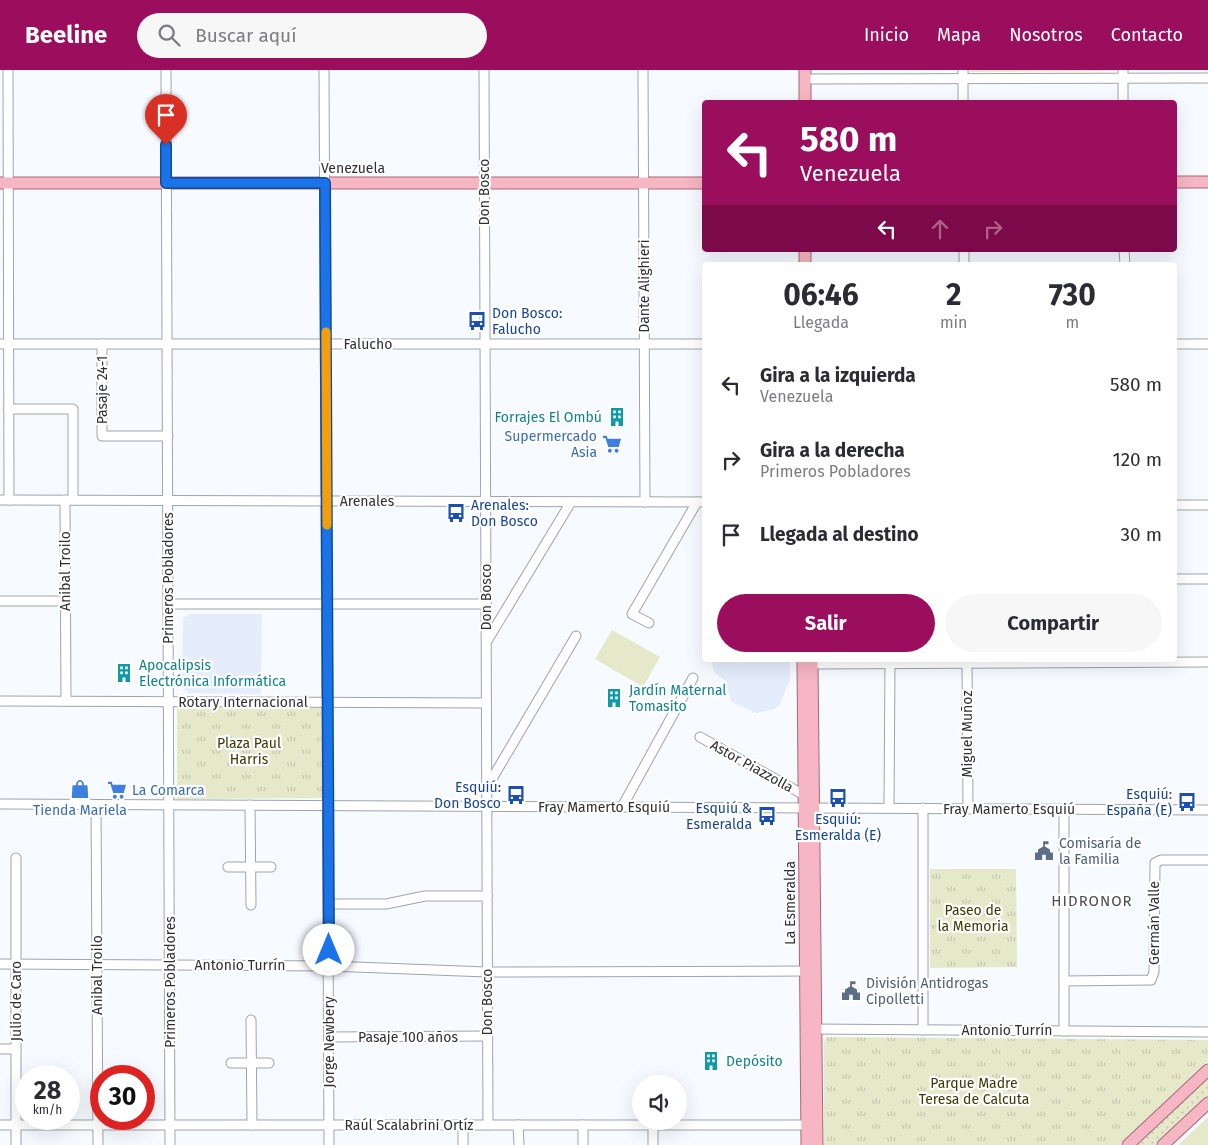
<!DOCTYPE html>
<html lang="es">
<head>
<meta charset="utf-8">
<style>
  :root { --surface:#fff; --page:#f7f7f7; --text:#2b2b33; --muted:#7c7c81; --accent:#9b0d5d }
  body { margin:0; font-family:"Fira Sans",sans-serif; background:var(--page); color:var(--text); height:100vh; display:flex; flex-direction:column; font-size:19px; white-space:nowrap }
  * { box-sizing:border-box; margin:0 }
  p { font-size:16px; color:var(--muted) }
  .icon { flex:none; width:28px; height:28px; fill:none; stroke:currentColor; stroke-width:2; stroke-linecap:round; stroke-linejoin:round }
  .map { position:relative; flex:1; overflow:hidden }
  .details { position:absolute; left:702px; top:192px; width:475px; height:400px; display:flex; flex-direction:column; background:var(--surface); border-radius:5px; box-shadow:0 5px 20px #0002 }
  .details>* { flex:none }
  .guide { position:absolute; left:702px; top:30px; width:475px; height:152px; border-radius:5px; box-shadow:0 5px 20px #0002; background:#9b0d5d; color:#fff; overflow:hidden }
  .fabs { position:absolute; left:632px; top:1005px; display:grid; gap:10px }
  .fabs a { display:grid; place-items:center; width:55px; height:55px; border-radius:50%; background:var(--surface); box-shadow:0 5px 20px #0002; font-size:25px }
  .speed { position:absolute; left:15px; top:995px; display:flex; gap:10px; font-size:25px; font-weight:700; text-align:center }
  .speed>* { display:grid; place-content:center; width:65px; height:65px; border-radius:50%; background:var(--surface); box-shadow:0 5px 20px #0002; line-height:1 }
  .speed small { font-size:12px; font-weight:400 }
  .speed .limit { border:8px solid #d22; background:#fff; color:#111 }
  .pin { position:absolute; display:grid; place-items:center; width:42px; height:42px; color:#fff; margin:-51px -21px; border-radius:50% 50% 50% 0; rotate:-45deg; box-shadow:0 0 5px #0007 }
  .pin .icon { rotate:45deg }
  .me { position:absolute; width:55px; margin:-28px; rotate:0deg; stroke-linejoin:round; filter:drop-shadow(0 0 4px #0008) }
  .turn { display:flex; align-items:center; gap:18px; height:105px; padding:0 15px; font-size:22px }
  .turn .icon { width:65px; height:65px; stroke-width:2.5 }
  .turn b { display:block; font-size:35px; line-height:42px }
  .lanes { display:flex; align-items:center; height:48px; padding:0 15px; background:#0003; justify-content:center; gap:25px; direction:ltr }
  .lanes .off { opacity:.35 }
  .eta { display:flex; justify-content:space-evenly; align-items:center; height:85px; text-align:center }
  .eta b { font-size:30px; font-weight:700; line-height:35px }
  .cta { display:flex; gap:10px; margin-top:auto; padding:10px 15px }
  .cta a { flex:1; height:58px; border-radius:30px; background:var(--accent); color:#fff; font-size:20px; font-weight:700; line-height:58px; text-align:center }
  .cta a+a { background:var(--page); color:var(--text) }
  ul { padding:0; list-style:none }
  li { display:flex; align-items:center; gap:15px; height:75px; padding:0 15px }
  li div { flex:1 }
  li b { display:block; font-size:19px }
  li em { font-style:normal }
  header { display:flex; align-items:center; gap:30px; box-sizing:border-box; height:70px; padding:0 25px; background:var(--accent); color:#fff }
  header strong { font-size:24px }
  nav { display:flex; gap:28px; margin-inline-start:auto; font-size:18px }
  .search { width:350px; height:45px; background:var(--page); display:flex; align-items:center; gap:12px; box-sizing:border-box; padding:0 18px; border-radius:28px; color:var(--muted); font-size:19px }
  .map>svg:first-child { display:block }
</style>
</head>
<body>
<header>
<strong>Beeline</strong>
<div class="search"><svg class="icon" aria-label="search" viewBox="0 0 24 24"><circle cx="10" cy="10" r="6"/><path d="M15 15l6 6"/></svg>Buscar aquí</div>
<nav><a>Inicio</a><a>Mapa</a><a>Nosotros</a><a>Contacto</a></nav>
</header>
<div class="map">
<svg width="1208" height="1075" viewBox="0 0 1208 1075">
  <defs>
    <pattern id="grass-dots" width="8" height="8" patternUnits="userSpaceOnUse" patternTransform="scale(1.25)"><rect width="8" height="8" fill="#e5e9ca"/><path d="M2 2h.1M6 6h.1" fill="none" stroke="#c5c8ae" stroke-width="1.8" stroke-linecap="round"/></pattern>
    <pattern id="park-tufts" width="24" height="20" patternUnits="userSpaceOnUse" patternTransform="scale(1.25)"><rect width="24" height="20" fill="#e5e9ca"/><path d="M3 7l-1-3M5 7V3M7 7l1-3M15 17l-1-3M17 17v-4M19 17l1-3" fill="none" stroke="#c5c8ae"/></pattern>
  </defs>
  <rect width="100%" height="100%" fill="#f7faff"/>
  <g fill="#e5edfd">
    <polygon points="189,544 262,544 261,624 188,623 182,617 183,549"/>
    <polygon points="714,590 790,590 790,610 780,634 774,639 757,643 731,632 726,611 715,603 712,593"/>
  </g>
  <polygon fill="url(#grass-dots)" points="1208,1008 1208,1026 1156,1075 1137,1075"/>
  <g fill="url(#park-tufts)">
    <polygon points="970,0 1115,0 1115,1 970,2"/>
    <polygon points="321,633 322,728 177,729 177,634"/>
    <polygon points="930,799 1016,799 1017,897 930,898"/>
    <polygon points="827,967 1208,970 1208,992 1120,1075 824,1075 824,972"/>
  </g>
  <g fill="#e5e9ca">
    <polygon points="612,560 660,587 643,617 595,589"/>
    <polygon points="1208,1047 1208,1075 1178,1075"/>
  </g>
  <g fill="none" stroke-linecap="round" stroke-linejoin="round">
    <g stroke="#9fa4ac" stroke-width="11">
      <g id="minor">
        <polyline points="8,0 9,430"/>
        <polyline points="166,0 170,1075"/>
        <polyline points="324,0 329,1075"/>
        <polyline points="484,0 488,1055"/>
        <polyline points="643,0 645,432"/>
        <polyline points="963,0 963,32"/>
        <polyline points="1123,0 1123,32"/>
        <polyline points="805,9 1208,8"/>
        <polyline points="964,180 964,195"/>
        <polyline points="1124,180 1125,195"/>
        <polyline points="0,274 705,274"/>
        <polyline points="102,274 102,366 168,366"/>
        <polyline points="1175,274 1208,274"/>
        <polyline points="9,339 73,339 73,430"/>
        <polyline points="0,430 705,432"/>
        <polyline points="65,430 66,631"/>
        <polyline points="1175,435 1208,435"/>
        <polyline points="1175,509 1208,509"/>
        <polyline points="0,531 65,531"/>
        <polyline points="168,534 486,534"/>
        <polyline points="649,553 632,544 697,432"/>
        <polyline points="487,571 571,432"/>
        <polyline points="967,590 968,739"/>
        <polyline points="813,594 1208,592"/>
        <polyline points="0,631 486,633"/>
        <polyline points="700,667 804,725"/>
        <polyline points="486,719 576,566"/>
        <polyline points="0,734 1208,740"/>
        <polyline points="96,735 98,1075"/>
        <polyline points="250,735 251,835"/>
        <polyline points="622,737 693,608"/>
        <polyline points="889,738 890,590"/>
        <polyline points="1064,739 1064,961"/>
        <polyline points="228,797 271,797"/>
        <polyline points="329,834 386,834 425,826 487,826"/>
        <polyline points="0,894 329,896 487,902 810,901"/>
        <polyline points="1064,911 1151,910 1154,902 1155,793 1161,790 1208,790"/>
        <polyline points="251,950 252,1055"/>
        <polyline points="811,959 1208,962"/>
        <polyline points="923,960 923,738"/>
        <polyline points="329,967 487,966"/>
        <polyline points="0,979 16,979"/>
        <polyline points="231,993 269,993"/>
        <polyline points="0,1055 812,1055"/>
        <polyline points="518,1055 519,1075"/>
        <polyline points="583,1055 583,1075"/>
        <polyline points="653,1055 653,1075"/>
        <polyline points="16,1075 16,788"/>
        <polyline points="463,1075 463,1055"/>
      </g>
    </g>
    <g stroke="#ac6877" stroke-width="13">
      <g id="major">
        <polyline points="805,0 805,32"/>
        <polyline points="1175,112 1208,112"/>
        <polyline points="0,113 705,113"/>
        <polyline points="805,180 805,195"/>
        <polyline points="803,590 807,1075"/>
        <polyline points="812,590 817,1075"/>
        <polyline points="1128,1075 1208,1000"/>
        <polyline points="1163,1075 1208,1033"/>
      </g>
    </g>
    <use href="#minor" stroke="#fff" stroke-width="9"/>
    <use href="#major" stroke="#f6b6c3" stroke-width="11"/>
  </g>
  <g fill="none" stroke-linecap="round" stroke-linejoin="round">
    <g stroke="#114b97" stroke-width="12">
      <polyline id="route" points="166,75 166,113 325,113 329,880"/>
    </g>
    <use href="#route" stroke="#1a73e8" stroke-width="9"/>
    <polyline stroke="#f59e0b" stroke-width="9" points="326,262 327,455"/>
  </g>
  <defs>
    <g id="bus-bare" transform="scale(1.5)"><path d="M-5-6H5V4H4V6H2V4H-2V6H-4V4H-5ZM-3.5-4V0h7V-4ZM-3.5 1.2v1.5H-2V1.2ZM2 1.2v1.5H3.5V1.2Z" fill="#1a4fb4" stroke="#fff" stroke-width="2.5" paint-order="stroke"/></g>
    <g id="building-bare" transform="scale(1.5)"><path d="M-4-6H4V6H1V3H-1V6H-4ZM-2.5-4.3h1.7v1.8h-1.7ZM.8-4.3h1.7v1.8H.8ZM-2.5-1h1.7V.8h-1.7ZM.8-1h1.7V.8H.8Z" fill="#0f9aa8" stroke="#fff" stroke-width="2.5" paint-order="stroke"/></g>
    <g id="supermarket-bare" transform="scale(1.5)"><path d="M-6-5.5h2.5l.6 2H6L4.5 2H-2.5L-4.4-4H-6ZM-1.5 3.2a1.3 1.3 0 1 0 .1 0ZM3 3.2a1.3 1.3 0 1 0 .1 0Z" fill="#3f7fe0" stroke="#fff" stroke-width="2.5" paint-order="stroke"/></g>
    <g id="shop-bare" transform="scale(1.5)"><path d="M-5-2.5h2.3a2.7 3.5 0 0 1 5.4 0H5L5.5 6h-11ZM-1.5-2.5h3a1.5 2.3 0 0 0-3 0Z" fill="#3f7fe0" stroke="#fff" stroke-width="2.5" paint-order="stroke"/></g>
    <g id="civic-bare" transform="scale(1.5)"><path d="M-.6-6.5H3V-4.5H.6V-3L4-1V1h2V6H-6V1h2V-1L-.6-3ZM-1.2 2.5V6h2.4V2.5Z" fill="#5c6f8a" stroke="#fff" stroke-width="2.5" paint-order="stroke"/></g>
  </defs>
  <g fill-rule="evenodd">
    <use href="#bus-bare" x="477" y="251"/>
    <use href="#building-bare" x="617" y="347"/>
    <use href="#supermarket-bare" x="612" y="374"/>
    <use href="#bus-bare" x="456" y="443"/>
    <use href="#building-bare" x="124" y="603"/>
    <use href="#building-bare" x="614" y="628"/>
    <use href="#shop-bare" x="80" y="719"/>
    <use href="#supermarket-bare" x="117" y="720"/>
    <use href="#bus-bare" x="516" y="725"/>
    <use href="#bus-bare" x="838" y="728"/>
    <use href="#bus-bare" x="1187" y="732"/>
    <use href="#bus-bare" x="767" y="746"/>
    <use href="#civic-bare" x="1044" y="781"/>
    <use href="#civic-bare" x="851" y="921"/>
    <use href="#building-bare" x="711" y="991"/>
  </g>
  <g text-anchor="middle" stroke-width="4.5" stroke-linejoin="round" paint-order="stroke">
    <g font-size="14" fill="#2e2f33" stroke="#fff">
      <text x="353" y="103">Venezuela</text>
      <text transform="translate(484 122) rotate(-90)" y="5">Don Bosco</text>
      <text transform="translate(644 216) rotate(-90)" y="5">Dante Alighieri</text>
      <text x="368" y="279">Falucho</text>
      <text transform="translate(102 320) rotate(-90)" y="5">Pasaje 24-1</text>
      <text x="367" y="436">Arenales</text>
      <text transform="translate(65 501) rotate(-90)" y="5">Anibal Troilo</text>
      <text transform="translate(168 508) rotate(-90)" y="5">Primeros Pobladores</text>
      <text transform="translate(486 527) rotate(-90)" y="5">Don Bosco</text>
      <text x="243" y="637">Rotary Internacional</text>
      <text transform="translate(967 664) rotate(-90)" y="5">Miguel Muñoz</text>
      <text transform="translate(752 696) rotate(29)" y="5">Astor Piazzolla</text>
      <text x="604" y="742">Fray Mamerto Esquiú</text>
      <text x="1009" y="744">Fray Mamerto Esquiú</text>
      <text transform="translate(790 833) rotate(-90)" y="5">La Esmeralda</text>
      <text transform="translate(1154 853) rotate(-90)" y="5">Germán Valle</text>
      <text x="240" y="900">Antonio Turrín</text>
      <text transform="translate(97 905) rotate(-90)" y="5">Anibal Troilo</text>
      <text transform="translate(170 912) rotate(-90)" y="5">Primeros Pobladores</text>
      <text transform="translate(16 931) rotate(-90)" y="5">Julio de Caro</text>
      <text transform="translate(487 932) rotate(-90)" y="5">Don Bosco</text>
      <text x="1007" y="965">Antonio Turrín</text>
      <text x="408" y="972">Pasaje 100 años</text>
      <text transform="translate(329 972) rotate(-90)" y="5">Jorge Newbery</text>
      <text x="409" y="1060">Raúl Scalabrini Ortíz</text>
    </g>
    <g font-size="14" fill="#164399" stroke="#fff" text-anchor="end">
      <text x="492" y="248" text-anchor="start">Don Bosco:<tspan x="492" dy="16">Falucho</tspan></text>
      <text x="471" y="440" text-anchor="start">Arenales:<tspan x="471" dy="16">Don Bosco</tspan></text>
      <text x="501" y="722">Esquiú:<tspan x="501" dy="16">Don Bosco</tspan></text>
      <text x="1172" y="729">Esquiú:<tspan x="1172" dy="16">España (E)</tspan></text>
      <text x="752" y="743">Esquiú &amp;<tspan x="752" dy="16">Esmeralda</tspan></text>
      <text x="838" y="754" text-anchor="middle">Esquiú:<tspan x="838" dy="16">Esmeralda (E)</tspan></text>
    </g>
    <g font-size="14" fill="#0d838f" stroke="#fff" text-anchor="start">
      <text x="602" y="352" text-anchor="end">Forrajes El Ombú</text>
      <text x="139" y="600">Apocalipsis<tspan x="139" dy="16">Electrónica Informática</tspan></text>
      <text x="629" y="625">Jardín Maternal<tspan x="629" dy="16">Tomasito</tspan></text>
      <text x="726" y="996">Depósito</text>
    </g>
    <g font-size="14" fill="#366cbe" stroke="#fff" text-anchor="end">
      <text x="597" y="371">Supermercado<tspan x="597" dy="16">Asia</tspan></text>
      <text x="132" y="725" text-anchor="start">La Comarca</text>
      <text x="80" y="745" text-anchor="middle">Tienda Mariela</text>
    </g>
    <g font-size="14" fill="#383b00" stroke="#fff">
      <text x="249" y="678">Plaza Paul<tspan x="249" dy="16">Harris</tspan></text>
      <text x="973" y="845">Paseo de<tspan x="973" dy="16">la Memoria</tspan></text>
      <text x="974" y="1018">Parque Madre<tspan x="974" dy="16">Teresa de Calcuta</tspan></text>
    </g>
    <g font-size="14" fill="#4e5e75" stroke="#fff" text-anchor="start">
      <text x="1059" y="778">Comisaría de<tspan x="1059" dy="16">la Familia</tspan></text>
      <text x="866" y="918">División Antidrogas<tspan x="866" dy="16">Cipolletti</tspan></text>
    </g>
    <g font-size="15" letter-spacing="1" fill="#494d54" stroke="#fff">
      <text x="1092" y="836">HIDRONOR</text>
    </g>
  </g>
</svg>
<div class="fabs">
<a><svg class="icon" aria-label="sound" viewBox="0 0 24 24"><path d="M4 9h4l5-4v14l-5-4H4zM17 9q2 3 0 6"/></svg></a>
</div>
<div class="speed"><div>28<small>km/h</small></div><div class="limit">30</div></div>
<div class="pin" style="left:166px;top:75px;background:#d93025"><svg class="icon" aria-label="arrive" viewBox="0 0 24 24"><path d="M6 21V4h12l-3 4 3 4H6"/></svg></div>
<svg class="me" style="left:329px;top:880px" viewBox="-20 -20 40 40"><circle r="19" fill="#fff"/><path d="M0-13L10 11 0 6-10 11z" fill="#1a73e8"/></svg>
<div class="guide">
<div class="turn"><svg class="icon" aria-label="left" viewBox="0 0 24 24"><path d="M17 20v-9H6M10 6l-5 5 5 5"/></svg><div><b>580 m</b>Venezuela</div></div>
<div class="lanes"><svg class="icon" aria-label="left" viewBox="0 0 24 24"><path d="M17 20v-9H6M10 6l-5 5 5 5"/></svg><svg class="icon off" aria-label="ahead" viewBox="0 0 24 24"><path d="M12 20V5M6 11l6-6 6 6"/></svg><svg class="icon off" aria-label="right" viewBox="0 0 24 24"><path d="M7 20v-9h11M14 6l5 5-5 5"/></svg></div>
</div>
<section class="details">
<div class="eta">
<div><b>06:46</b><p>Llegada</p></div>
<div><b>2</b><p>min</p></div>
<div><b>730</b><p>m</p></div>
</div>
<ul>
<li><svg class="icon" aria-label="left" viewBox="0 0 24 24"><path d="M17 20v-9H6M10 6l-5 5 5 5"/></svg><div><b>Gira a la izquierda</b><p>Venezuela</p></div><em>580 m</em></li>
<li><svg class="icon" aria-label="right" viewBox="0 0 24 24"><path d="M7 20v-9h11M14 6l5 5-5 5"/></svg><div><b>Gira a la derecha</b><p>Primeros Pobladores</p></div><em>120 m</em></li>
<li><svg class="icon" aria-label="arrive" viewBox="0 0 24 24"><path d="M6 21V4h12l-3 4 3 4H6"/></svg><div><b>Llegada al destino</b></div><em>30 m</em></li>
</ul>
<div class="cta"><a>Salir</a><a>Compartir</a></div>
</section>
</div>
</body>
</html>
